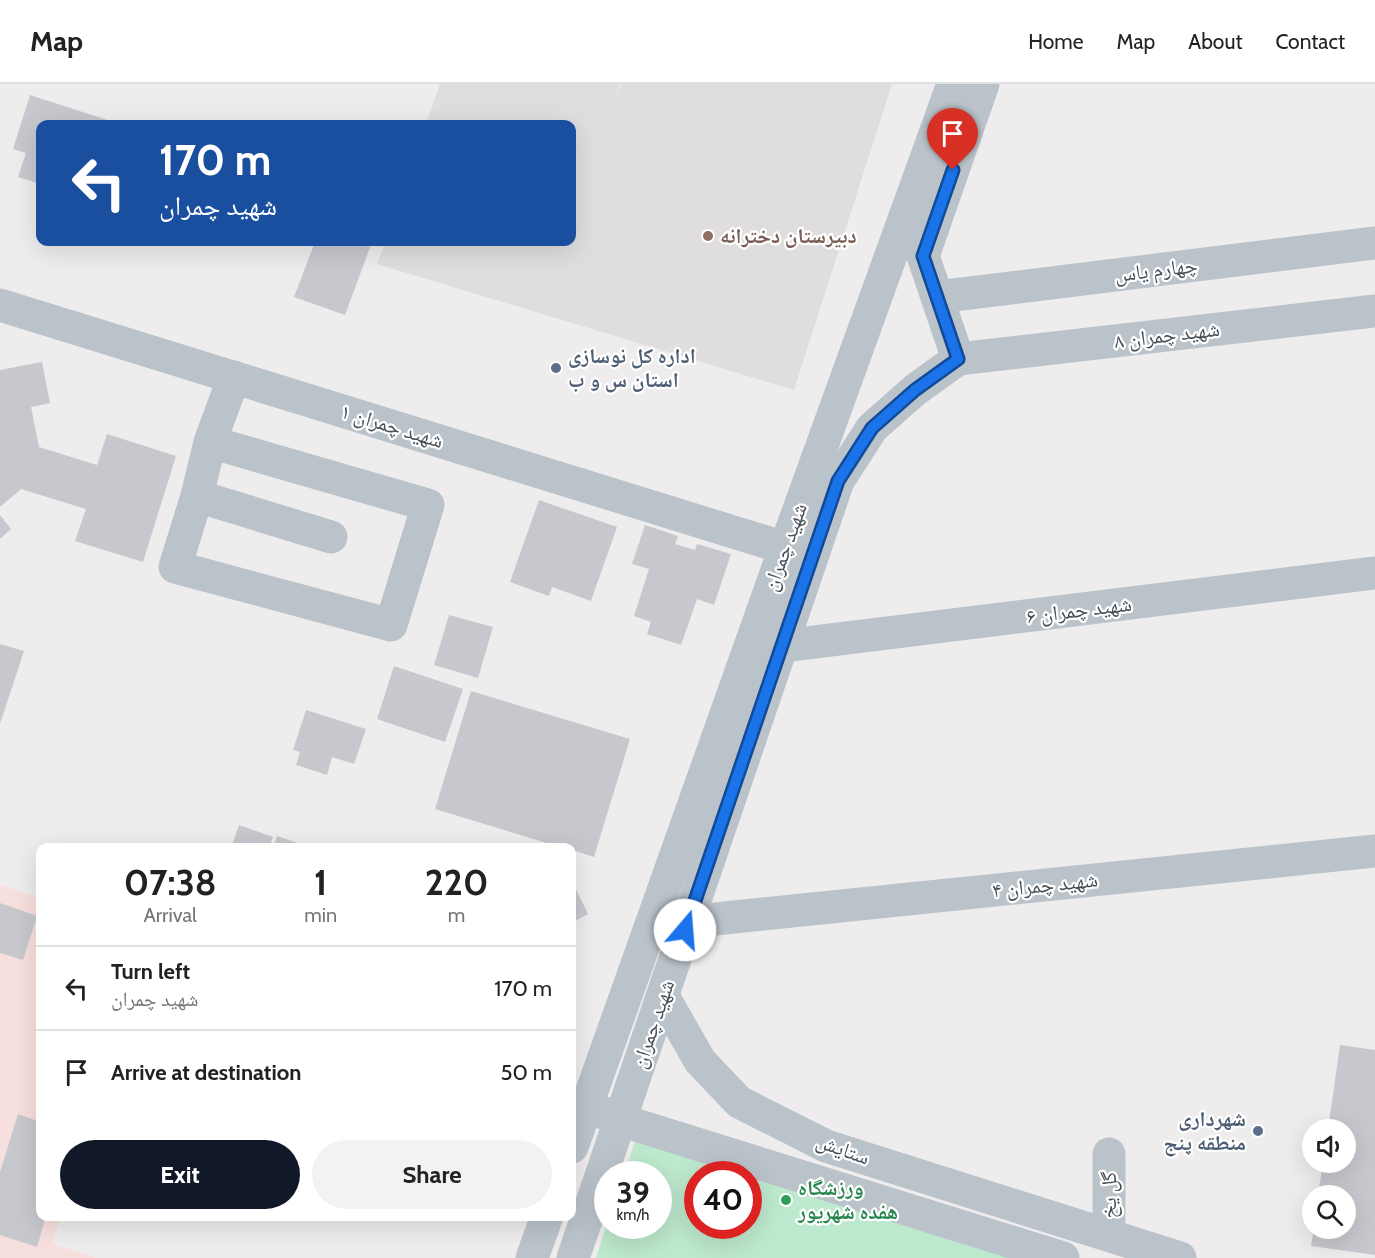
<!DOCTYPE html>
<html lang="en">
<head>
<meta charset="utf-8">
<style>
  :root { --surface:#fff; --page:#f2f2f2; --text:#222; --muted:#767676; --line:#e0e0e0; --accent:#111827 }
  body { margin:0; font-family:Cabin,"Noto Naskh Arabic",sans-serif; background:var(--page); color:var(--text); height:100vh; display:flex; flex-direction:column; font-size:22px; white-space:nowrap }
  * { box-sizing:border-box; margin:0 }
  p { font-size:20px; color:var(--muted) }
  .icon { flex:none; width:33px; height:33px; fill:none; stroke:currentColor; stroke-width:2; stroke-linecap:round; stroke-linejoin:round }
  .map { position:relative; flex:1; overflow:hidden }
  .sheet { position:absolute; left:36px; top:759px; width:540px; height:378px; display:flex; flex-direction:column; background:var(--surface); border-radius:12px; box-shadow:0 6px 24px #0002 }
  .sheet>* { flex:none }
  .banner { position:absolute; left:36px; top:36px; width:540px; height:126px; border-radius:12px; box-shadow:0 6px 24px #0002; background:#1a4fa0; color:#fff; overflow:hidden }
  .controls { position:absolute; left:1302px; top:1035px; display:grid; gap:12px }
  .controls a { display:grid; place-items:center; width:54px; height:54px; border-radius:50%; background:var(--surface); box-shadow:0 6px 24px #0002; font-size:30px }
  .speed { position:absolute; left:594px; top:1077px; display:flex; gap:12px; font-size:30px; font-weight:700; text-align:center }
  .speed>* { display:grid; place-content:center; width:78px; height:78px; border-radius:50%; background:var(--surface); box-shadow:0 6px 24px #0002; line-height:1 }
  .speed small { font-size:15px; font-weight:400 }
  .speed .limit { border:9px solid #d22; background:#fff; color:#111 }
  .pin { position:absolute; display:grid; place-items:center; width:51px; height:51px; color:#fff; margin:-62px -26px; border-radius:50% 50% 50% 0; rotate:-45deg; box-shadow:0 0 6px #0007 }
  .pin .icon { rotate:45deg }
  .me { position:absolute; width:66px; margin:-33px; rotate:18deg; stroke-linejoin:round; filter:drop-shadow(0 0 4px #0008) }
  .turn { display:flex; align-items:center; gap:21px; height:126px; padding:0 24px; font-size:27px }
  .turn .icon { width:78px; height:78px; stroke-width:2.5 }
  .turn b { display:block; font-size:42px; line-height:51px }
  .eta { display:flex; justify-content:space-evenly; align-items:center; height:102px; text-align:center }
  .eta b { font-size:36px; font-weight:800; line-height:42px }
  .cta { display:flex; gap:12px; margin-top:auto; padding:12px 24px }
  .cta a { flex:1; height:69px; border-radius:36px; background:var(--accent); color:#fff; font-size:24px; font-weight:800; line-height:69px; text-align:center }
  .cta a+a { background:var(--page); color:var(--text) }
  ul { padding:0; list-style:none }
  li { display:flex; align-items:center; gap:18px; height:84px; padding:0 24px; border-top:2px solid var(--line) }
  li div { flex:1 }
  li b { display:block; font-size:22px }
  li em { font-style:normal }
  header { display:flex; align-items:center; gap:36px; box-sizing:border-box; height:84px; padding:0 30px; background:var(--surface); border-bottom:2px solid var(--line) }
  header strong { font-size:28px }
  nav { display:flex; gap:33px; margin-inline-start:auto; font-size:21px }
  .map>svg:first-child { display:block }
</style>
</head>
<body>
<header>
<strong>Map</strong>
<nav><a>Home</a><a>Map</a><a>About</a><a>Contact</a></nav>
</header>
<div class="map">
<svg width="1375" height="1174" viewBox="0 0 1375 1174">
  <rect width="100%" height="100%" fill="#eeecec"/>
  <polygon fill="#dfdddd" points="440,0 620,0 612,27 621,0 892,0 794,306 377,180 385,158 572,158 572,40 426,40"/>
  <polygon fill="#f7dfdd" points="0,801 40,814 40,1132 60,1133 52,1160 96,1174 0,1174"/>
  <polygon fill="#bde9ce" points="635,1057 743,1090 698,1090 698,1142 748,1142 749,1092 1009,1174 596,1174 607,1140 608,1142 658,1142 658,1090 624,1090"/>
  <g fill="#c7c8ce">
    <polygon points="30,11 120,40 40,40 40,100 18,93 26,69 13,65"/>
    <polygon points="315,158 372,158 345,231 294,213"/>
    <polygon points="42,278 50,319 31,323 39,363 97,381 107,350 176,372 143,478 75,457 86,425 21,405 0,423 0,286"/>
    <polygon points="539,416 617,443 591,517 552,503 549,512 510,498"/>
    <polygon points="0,431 11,445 0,455"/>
    <polygon points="645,441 678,452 675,460 695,466 697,460 731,470 714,521 697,515 681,561 647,550 651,538 634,532 649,485 632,480"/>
    <polygon points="449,531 493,543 478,594 434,581"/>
    <polygon points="0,560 24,567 0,640"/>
    <polygon points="394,582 463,605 445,658 377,635"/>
    <polygon points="471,607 630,655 594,773 572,766 572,764 563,764 435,725"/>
    <polygon points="306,626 366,645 354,680 332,673 327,691 296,681 300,668 293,666"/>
    <polygon points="239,741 273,753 269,764 231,764"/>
    <polygon points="277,752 309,763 309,764 273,764"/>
    <polygon points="574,801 588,830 575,837 572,845 572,803"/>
    <polygon points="0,819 37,832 23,876 0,869"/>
    <polygon points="1340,961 1375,966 1375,1171 1311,1162 1314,1144 1346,1144 1346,1112 1318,1112 1323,1078 1346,1078 1346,1046 1328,1046"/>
    <polygon points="18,1030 40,1038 40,1132 46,1132 37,1163 0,1151 0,1088"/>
  </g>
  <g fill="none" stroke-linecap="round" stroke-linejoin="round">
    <g stroke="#bbc3ca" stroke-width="33">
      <polyline points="937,213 1375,159"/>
      <polyline points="0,221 785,464"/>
      <polyline points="958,275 1375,227"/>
      <polyline points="210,358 428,421 391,541 175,483 197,412 210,358 234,293"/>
      <polyline points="197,412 331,453"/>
      <polyline points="782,562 1375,489"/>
      <polyline points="715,835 1375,767"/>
      <polyline points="663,912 700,977 739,1018 826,1062 1180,1174"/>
      <polyline points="599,1027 620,1036 1063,1174"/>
      <polyline points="572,1063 785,464 953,0"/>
      <polyline points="1109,1070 1109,1151"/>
      <polyline points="532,1174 547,1132"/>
      <polyline points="573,1174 838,397 872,344 915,306 958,275 923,172 983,0"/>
    </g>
  </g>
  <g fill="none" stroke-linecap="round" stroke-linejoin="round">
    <g stroke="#114b97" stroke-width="15">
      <polyline id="route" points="685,846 838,397 872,344 915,306 958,275 923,172 953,86"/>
    </g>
    <use href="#route" stroke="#1a73e8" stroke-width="10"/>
  </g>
  <circle fill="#8d6e63" stroke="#fff" stroke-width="2" cx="708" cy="152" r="6"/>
  <g fill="#5c6f8a" stroke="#fff" stroke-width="2">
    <circle cx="556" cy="284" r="6"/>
    <circle cx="1258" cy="1047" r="6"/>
  </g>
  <circle fill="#2e9e5b" stroke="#fff" stroke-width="2" cx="786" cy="1116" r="6"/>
  <g text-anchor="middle" stroke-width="4.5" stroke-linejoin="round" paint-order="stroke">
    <g font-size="21" font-weight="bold" fill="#785e54" stroke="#fff" text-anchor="start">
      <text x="720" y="159">دبیرستان دخترانه</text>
    </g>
    <g font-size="21" fill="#464f57" stroke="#fff">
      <text transform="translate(1156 186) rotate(-7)" y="7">چهارم یاس</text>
      <text transform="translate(1167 251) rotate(-7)" y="7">شهید چمران ۸</text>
      <text transform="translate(392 342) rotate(17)" y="7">شهید چمران ۱</text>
      <text transform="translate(785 463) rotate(-70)" y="7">شهید چمران</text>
      <text transform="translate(1079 526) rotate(-7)" y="7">شهید چمران ۶</text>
      <text transform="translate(1045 801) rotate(-6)" y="7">شهید چمران ۴</text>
      <text transform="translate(653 940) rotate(-71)" y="7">شهید چمران</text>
      <text transform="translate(843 1065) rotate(20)" y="7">ستایش</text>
      <text transform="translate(1109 1111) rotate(-90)" y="7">گل یخ</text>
    </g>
    <g font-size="21" font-weight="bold" fill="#4e5e75" stroke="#fff" text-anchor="start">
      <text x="568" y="279">اداره کل نوسازی<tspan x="568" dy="24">استان س و ب</tspan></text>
      <text x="1246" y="1042" text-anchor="end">شهرداری<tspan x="1246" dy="24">منطقه پنج</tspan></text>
    </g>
    <g font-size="21" font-weight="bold" fill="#27864d" stroke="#fff" text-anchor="start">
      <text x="798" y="1111">ورزشگاه<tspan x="798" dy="24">هفده شهریور</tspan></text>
    </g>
  </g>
</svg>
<div class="controls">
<a><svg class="icon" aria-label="sound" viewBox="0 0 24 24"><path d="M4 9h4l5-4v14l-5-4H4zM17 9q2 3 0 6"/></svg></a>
<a><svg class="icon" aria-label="search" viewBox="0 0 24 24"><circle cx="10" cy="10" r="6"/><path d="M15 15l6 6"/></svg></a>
</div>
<div class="speed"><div>39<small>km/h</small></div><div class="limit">40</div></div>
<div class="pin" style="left:953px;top:86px;background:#d93025"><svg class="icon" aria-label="arrive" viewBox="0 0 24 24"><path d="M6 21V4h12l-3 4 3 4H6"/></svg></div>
<svg class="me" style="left:685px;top:846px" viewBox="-20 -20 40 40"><circle r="19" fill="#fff"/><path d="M0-13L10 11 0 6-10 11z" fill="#1a73e8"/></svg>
<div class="banner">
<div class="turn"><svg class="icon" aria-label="left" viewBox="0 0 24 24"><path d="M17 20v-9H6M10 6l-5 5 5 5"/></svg><div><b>170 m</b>شهید چمران</div></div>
</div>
<section class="sheet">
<div class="eta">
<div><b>07:38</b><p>Arrival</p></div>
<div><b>1</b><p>min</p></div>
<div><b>220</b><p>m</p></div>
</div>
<ul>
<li><svg class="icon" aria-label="left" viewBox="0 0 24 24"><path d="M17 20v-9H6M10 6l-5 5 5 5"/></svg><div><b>Turn left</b><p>شهید چمران</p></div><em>170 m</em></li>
<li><svg class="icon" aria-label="arrive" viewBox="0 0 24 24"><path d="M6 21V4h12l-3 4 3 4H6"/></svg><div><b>Arrive at destination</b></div><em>50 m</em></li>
</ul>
<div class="cta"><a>Exit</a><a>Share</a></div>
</section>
</div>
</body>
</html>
